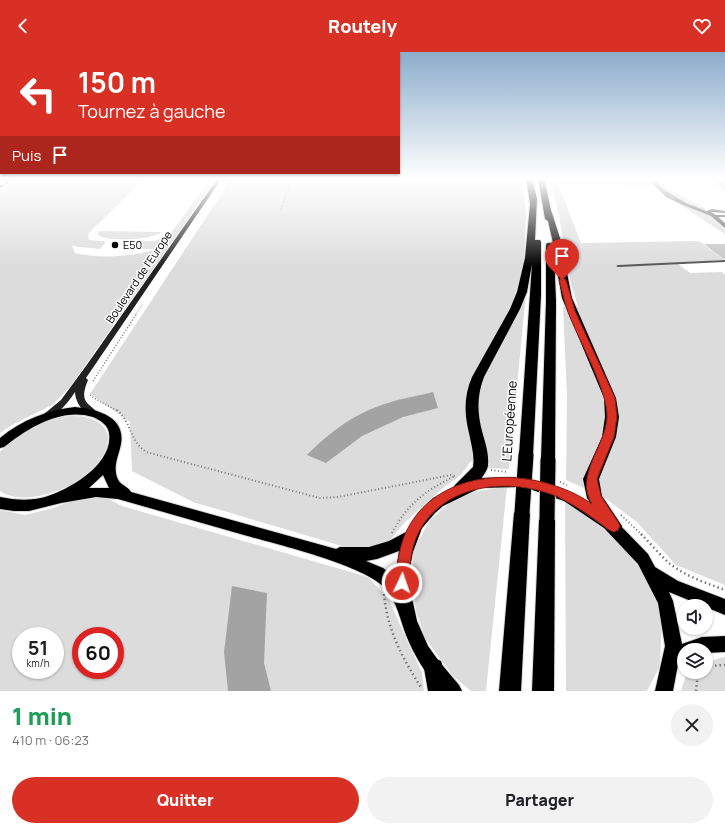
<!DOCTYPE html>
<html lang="fr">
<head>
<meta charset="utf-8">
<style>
  :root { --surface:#fff; --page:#f2f2f2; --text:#202124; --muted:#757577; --accent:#d93025 }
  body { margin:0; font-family:Manrope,sans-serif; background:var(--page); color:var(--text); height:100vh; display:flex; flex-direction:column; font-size:15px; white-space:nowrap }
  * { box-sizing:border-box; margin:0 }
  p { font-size:13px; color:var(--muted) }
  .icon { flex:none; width:22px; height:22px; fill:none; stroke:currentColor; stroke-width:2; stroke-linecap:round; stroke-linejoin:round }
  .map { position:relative; height:639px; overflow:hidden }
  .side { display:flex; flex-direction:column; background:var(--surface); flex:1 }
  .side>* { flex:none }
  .top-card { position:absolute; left:0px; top:0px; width:400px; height:122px; box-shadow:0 1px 3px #0004; background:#d93025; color:#fff; overflow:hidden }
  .controls { position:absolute; left:677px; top:547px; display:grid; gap:8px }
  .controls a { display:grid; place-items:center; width:36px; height:36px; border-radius:50%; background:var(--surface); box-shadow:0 1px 3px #0004; font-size:20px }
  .speed { position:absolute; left:12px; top:575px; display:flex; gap:8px; font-size:20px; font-weight:700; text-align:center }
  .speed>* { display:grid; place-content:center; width:52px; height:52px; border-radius:50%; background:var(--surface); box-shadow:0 1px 3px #0004; line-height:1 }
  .speed small { font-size:10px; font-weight:400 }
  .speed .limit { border:6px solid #d22; background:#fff; color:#111 }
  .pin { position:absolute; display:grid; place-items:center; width:34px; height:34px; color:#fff; margin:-41px -17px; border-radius:50% 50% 50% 0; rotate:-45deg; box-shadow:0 0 4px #0007 }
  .pin .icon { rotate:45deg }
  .me { position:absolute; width:44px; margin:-22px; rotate:3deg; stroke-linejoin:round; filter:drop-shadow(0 0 3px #0008) }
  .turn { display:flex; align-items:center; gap:14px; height:84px; padding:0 12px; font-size:18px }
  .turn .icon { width:52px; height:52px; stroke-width:2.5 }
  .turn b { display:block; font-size:28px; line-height:34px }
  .then { display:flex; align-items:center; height:38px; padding:0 12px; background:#0003; gap:8px; font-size:15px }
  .round { display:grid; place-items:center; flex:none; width:42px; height:42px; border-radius:21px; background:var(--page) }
  .head { display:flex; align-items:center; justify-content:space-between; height:68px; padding:0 12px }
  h1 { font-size:24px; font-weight:800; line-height:30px; color:#1e9e55 }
  .button { display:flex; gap:8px; margin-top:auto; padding:8px 12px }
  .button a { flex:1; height:46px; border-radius:24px; background:var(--accent); color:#fff; font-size:16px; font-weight:800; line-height:46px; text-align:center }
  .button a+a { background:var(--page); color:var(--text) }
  header { display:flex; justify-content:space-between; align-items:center; height:52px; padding:0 12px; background:var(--accent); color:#fff; font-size:18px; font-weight:800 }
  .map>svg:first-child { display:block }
</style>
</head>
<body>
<header><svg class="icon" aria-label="back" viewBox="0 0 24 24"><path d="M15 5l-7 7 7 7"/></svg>Routely<svg class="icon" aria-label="heart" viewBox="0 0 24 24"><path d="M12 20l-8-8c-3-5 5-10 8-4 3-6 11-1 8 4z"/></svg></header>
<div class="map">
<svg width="725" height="639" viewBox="0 0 725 639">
  <rect width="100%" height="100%" fill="#fff"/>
  <g fill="#dcdcdc" fill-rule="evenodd">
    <path d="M19 126H145L88 182 89 188 104 189 105 191 100 197 72 194 75 201C101 207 132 205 157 197H132L139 189H154L169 184 211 126H217L70 335 52 353 12 373 0 381V138Z"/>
    <polygon points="232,126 521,126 526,160 524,213 511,255 471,328 465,359 476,407 470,410 461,423 443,436 405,470 387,492 356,498 193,450 132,419 130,370 90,342"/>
    <polygon points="550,126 660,126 666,135 706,157 704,160 714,165 725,177 725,182 679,152 653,133 558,132 581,191 699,189 725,208 677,211 690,221 722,220 725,223 725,533 676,513 637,470 605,446 566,428 567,344 563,255 578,255 571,232 559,164"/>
    <path d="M99 179 162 180C153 188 107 190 98 183Z"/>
    <polygon points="526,241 509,417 487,416 477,366 479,339 486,320"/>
    <path d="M68 364C107 362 122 387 93 416 79 431 59 440 39 444 26 446 12 447 0 439V400C17 380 42 368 68 364Z"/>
    <polygon points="507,435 486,639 471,639 453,624 425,586 416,559 412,522 414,497 430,468 451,450 477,439"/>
    <path d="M105 445 122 454 368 525 389 548 422 621 424 639H0V458L25 463 53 456 76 447ZM21 584H55V618H21ZM81 584H115V618H81Z"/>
    <polygon points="565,448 614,483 642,516 662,560 660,614 647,639 566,639"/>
    <polygon points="723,605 725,605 725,639 681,639 687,620 706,620 706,611"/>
  </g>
  <g fill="#a3a3a3">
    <path d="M433 340 438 356 403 365 362 384 326 411 307 403C330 380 356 360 388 351 402 346 418 344 433 340Z"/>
    <polygon points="232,534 267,541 264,611 271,639 228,639 224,600"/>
  </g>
  <g fill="#c4c4c4">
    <polygon points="710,126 725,126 725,139"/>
    <polygon points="704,192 725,192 725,207 724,207"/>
  </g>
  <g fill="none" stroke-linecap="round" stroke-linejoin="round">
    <g stroke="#dbdbdb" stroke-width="2">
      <path id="primary" d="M75 355C96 357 126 364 121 392 119 403 113 413 117 425 119 433 128 434 131 440L336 497 340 495H369L389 489 406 480 419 460 433 446 475 427 479 426 524 425 573 441 614 467 648 502 655 515 678 529 725 547V563L669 540 673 549 682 592 702 585 725 584V600L706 601V598H684V605L680 602 673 639H655L665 594 658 551 638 512 604 476 564 449 524 435 480 436 443 454 435 461 422 476 413 500 409 520 410 537 417 569 428 594 438 608 459 633 462 639H441C426 623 414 603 406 583 400 567 397 551 387 538 368 514 276 492 244 483 202 471 160 459 118 447L96 445 61 451 29 459H14L0 457V445C15 448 30 449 45 445 69 438 114 412 109 381 108 373 100 368 93 365 61 355 28 376 4 395L0 396V386C22 368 47 358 75 355ZM103 423 109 436H89ZM399 499 395 525 383 516 366 509 377 507Z"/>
    </g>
    <g stroke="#dbdbdb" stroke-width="2">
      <g id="motorway">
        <path d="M526 126H532L537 147 535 188H540L541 190V243L533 403 531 407 526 409 521 407 519 403 532 212 527 240 520 257 484 325C477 343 477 360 482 379 485 390 489 401 488 413 488 421 469 443 460 443 459 443 455 442 455 441L452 437 455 433 473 415C475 404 471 392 469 381 464 361 464 344 472 325L510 257 517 240 525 206 530 152Z"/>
        <polygon points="538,126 544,126 551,158 560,186 572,246 616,346 619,365 616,385 599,427 602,444 622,474 620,479 614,481 608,479 587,446 583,427 602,385 605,365 604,346 562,246 554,201 556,249 555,408 553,412 548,414 543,412 541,408 546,249 546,193 547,191 553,191 548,169 545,167"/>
        <polygon points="522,454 528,456 530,461 521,639 499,639 514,461 516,456"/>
        <polygon points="547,461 553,463 555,468 554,639 532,639 539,468 541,463"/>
        <polygon points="434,606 441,609 450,639 428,639 424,616 427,609"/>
      </g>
    </g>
    <g stroke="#777" stroke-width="1" stroke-dasharray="0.5 1" stroke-linecap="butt">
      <polyline points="561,131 649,132"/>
      <polyline points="281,158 292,126"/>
      <polyline points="136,262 143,252"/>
    </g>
    <g stroke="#777" stroke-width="1.5" stroke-dasharray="1 2" stroke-linecap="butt">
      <polyline points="93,329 137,261"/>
      <polyline points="90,343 97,348 118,359"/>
    </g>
    <g stroke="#777" stroke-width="2" stroke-dasharray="1 2.5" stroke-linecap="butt">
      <path d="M117 358C132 371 129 388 146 400L320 446 338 445 451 423 455 424"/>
      <polyline points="491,418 507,420"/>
      <polyline points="560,430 567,433"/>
      <polyline points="621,463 642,483"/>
      <path d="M392 481C408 451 425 439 455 424"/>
    </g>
    <g stroke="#777" stroke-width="2.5" stroke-dasharray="1.5 3" stroke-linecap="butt">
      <path d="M641 482C650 491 659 502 669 511 685 524 706 531 725 538"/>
      <path d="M384 542C387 578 403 607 422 637"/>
      <polyline points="706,614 725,613"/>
      <polyline points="696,639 698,620"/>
    </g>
    <polygon fill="#555" fill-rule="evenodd" points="725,208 725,210 618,215 616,214 618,213"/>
    <polygon fill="#555" fill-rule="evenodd" points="650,126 654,126 663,137 686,151 706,159 712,157 725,159 725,161 711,160 716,163 725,163 725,165 718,165 725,171 725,176 711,164 683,153 666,145 654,133"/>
    <path fill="#222" fill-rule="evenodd" d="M218 126H222L86 326 88 328C85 336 81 345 88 352 91 355 95 357 97 361L96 363C85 366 75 350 75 340 70 348 54 369 44 366L43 364 44 362 61 348 86 314Z"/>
    <use href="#primary" fill="#000" fill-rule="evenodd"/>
    <use href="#motorway" fill="#000" fill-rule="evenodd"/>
    <polyline stroke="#000" stroke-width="2" stroke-dasharray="3.5 1 0.5 1" stroke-linecap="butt" points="0,135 14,126"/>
    <g stroke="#dbdbdb" stroke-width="17" stroke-linecap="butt">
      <g id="motorway-bridge">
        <polyline points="522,461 526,403"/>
        <polyline points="547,468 548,408"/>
      </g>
    </g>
    <use href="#motorway-bridge" stroke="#000" stroke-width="15"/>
  </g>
  <linearGradient id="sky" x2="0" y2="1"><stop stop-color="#8cadcc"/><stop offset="0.59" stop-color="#fff"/><stop offset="1" stop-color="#fff" stop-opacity="0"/></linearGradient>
  <rect width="725" height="215" fill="url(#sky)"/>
  <path fill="#d93025" stroke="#8d1f18" d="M562 225 566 228 575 259 615 346 617 365 614 385 597 427 601 444 618 470 620 474 618 478 614 480 609 478C593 466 577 454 558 445 510 424 439 431 416 486 410 501 410 516 409 531L407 536 402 538 397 536 395 531C398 507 400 485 415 465 454 412 542 417 592 452 574 424 606 394 607 365 608 338 578 287 568 260 564 249 562 238 559 228Z"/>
  <circle fill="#000" stroke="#fff" stroke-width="1.5" cx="115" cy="193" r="4"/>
  <g text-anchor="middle" stroke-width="3" stroke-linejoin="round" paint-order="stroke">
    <g font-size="11" fill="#000" stroke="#fff" text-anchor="start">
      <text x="123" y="197">E50</text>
    </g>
    <g font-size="11" fill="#000" stroke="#fff">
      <text transform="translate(139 225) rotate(-56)" y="4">Boulevard de l'Europe</text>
    </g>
    <g font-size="13" fill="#000" stroke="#fff">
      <text transform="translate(509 369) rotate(-86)" y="5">L'Européenne</text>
    </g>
  </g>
</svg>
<div class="controls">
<a><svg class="icon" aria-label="sound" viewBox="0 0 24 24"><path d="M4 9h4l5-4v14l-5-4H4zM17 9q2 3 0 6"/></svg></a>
<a><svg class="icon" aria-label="layers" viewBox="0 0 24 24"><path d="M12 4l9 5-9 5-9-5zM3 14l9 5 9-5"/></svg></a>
</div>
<div class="speed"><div>51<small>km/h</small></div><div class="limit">60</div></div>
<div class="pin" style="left:562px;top:228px;background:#d93025"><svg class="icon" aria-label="arrive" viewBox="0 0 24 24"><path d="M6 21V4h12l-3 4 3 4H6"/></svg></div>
<svg class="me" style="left:402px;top:531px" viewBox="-20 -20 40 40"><circle r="17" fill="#d93025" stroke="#fff" stroke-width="3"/><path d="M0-11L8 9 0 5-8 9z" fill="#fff"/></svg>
<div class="top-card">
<div class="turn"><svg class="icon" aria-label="left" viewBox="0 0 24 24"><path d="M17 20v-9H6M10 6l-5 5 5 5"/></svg><div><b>150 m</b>Tournez à gauche</div></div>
<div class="then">Puis<svg class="icon" aria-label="arrive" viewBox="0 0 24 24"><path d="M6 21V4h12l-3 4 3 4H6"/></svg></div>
</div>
</div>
<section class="side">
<div class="head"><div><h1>1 min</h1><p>410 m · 06:23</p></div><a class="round"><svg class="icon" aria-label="close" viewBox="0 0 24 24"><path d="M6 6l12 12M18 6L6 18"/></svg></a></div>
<div class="button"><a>Quitter</a><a>Partager</a></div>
</section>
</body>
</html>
